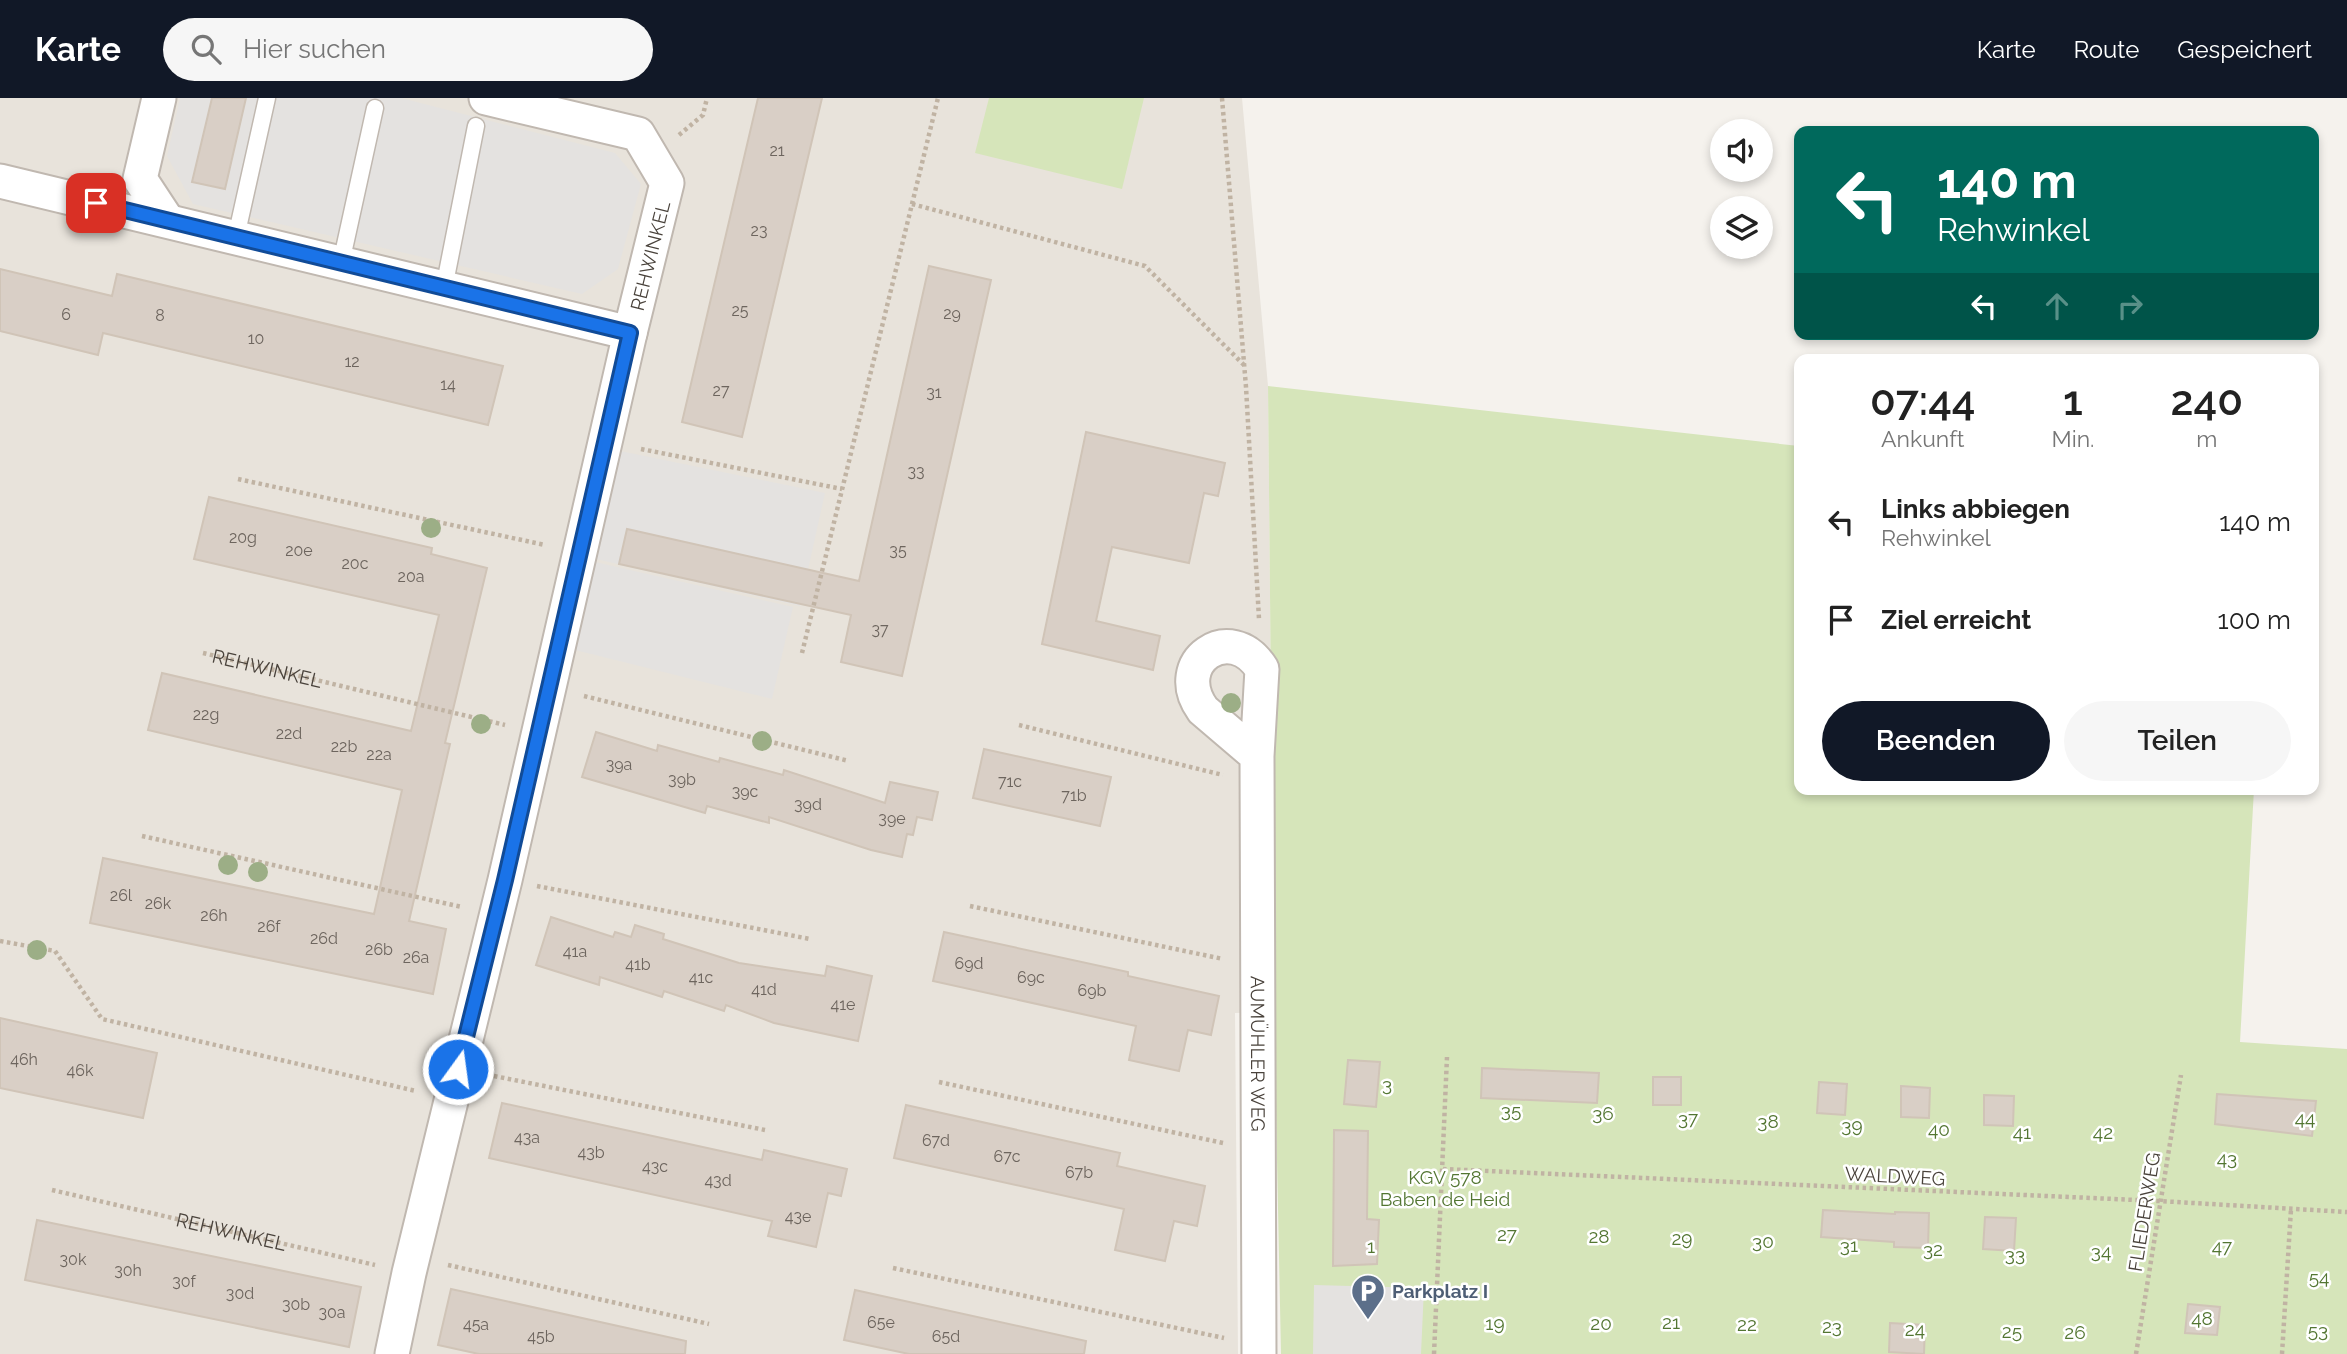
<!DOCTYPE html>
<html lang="de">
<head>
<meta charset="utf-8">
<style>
  :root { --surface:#fff; --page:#f6f6f6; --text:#222; --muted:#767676; --accent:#111827 }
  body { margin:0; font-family:Raleway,sans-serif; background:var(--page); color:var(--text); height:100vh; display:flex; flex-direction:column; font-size:26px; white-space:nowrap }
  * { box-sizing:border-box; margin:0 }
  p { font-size:23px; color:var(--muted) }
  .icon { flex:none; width:38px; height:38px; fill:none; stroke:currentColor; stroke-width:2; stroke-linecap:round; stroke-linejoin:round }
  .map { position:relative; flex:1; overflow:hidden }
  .details { position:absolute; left:1794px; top:256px; width:525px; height:441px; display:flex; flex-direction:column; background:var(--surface); border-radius:14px; box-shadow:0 4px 10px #0003 }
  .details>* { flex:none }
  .hud { position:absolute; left:1794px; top:28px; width:525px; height:214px; border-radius:14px; box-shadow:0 4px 10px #0003; background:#00695c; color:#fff; overflow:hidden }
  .buttons { position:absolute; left:1710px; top:21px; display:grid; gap:14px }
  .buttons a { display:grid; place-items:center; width:63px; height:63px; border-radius:50%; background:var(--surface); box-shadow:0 4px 10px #0003; font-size:35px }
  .pin { position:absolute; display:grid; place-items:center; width:60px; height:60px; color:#fff; margin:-30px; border-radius:14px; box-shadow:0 4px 10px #0006 }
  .me { position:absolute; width:77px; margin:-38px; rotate:14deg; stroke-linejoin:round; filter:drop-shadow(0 0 5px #0008) }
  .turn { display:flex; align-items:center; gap:24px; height:147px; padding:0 28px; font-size:32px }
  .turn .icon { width:91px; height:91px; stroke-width:2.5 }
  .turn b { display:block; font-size:49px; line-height:60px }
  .lanes { display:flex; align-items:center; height:66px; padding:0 28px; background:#0003; justify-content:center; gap:35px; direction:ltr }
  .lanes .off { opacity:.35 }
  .eta { display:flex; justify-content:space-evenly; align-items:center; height:119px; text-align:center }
  .eta b { font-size:42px; font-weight:600; line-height:49px }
  .action { display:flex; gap:14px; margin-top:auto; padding:14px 28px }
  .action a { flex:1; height:80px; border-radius:42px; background:var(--accent); color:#fff; font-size:28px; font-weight:600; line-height:80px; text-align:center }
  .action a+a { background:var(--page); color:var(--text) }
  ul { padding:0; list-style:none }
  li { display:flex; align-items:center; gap:21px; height:98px; padding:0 28px }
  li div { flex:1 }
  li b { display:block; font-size:26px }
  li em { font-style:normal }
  header { display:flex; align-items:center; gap:42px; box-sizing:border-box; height:98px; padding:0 35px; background:var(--accent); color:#fff }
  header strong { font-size:33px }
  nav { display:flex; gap:38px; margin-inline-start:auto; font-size:24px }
  .search { width:490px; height:63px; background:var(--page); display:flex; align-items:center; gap:18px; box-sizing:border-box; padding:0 24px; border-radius:38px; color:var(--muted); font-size:26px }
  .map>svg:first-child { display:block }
</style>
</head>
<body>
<header>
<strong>Karte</strong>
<div class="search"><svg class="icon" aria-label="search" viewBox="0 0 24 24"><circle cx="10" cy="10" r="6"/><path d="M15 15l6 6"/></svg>Hier suchen</div>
<nav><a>Karte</a><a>Route</a><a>Gespeichert</a></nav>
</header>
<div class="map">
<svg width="2347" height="1256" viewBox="0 0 2347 1256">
  <rect width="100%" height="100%" fill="#f5f2ed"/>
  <polygon fill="#e8e3db" points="0,0 1242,0 1268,288 1274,914 1235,915 1238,1256 0,1256"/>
  <g fill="#d6e5ba">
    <polygon points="989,0 1144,0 1122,91 975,55"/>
    <polygon points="1268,288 1799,348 1799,691 2254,691 2240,944 2347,951 2347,1256 1281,1256 1274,914"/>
  </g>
  <g fill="#e4e2e0">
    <polygon points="180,0 401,0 615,55 641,86 618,171 582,196 193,106 167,58"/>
    <polygon points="620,353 825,395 800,508 596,461"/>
    <polygon points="595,464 793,509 772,601 575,552"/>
    <polygon points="1314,1187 1424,1190 1421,1256 1313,1256"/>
  </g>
  <g fill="#d9cfc6" stroke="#d0c4b7" stroke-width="2">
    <polygon points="212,0 246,0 225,91 192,84"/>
    <polygon points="758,0 822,0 742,339 682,324"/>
    <polygon points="929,168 991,182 902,578 841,564 851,517 619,466 627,431 859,483"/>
    <polygon points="0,171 112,198 117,176 503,268 488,327 103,235 98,257 0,233"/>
    <polygon points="1086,334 1225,365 1218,398 1204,395 1189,465 1112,449 1096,523 1160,538 1153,572 1042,546"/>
    <polygon points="209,399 432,450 431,456 487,470 445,645 450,646 409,823 446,831 433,896 90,825 103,760 374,816 402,692 148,632 162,575 411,633 439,517 194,461"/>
    <polygon points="596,634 657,653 658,647 719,664 720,660 783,677 784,672 885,705 890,684 938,694 932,722 917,719 913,737 907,736 902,759 871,752 769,719 769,725 707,708 705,715 582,679"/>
    <polygon points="984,651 1111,679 1100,728 973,700"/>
    <polygon points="551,819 613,839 615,834 631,839 635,827 664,836 663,841 739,865 825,878 827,868 872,878 858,943 774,925 726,907 724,913 664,893 662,899 600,879 599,887 536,867"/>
    <polygon points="944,834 1128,874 1128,878 1219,898 1211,937 1188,932 1179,973 1129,962 1136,928 933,883"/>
    <polygon points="0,920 157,955 143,1020 0,990"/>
    <polygon points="1348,962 1380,964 1376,1009 1344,1006"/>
    <polygon points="1482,970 1599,975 1597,1005 1481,1000"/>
    <rect x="1653" y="979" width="28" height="28"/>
    <polygon points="1819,984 1847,986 1845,1017 1817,1015"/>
    <polygon points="1901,988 1930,990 1929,1020 1901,1019"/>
    <polygon points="2217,996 2316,1003 2312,1038 2215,1026"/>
    <polygon points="1984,997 2014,998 2013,1028 1984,1027"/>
    <polygon points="502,1005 762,1062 764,1052 847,1071 841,1098 828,1095 816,1149 768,1138 772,1123 489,1060"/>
    <polygon points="906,1007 1120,1055 1117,1068 1205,1088 1197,1128 1174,1123 1165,1163 1115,1152 1124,1111 894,1060"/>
    <polygon points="1334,1032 1368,1033 1367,1121 1379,1122 1377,1166 1333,1168"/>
    <polygon points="1823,1112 1895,1116 1895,1114 1929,1115 1928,1150 1894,1149 1894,1144 1821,1139"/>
    <polygon points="1985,1119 2016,1120 2014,1153 1983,1151"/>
    <polygon points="37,1122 361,1189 349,1249 25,1182"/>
    <polygon points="451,1191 686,1243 685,1256 479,1256 438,1247"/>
    <polygon points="855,1192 1086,1243 1084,1256 909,1256 844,1242"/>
    <polygon points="2188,1206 2220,1209 2217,1237 2185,1235"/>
    <polygon points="1890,1225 1925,1227 1924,1256 1889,1254"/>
  </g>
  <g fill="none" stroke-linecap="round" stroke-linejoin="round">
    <g stroke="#c0b8b0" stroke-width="19">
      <g id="service">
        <polyline points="236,139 267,0"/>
        <polyline points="341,165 375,10"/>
        <polyline points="444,190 476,28"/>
      </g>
    </g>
    <g stroke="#c0b8b0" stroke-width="37">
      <g id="minor">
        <polyline points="159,0 140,81 167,122"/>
        <polyline points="486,0 638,36 667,85 630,235"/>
        <polyline points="0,83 630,235 505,782 409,1175 392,1256"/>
        <path id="s3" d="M1257 658 1203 612C1168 564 1231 521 1262 571L1257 658 1259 1256"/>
      </g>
    </g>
    <g stroke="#c0b3a3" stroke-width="4.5" stroke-dasharray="3.5 3.5" stroke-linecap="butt">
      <polyline points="1222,0 1246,289 1259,521"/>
      <polyline points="679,37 703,17 707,0"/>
      <polyline points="912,106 1145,168 1244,267"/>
      <polyline points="641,351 842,391"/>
      <polyline points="238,381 545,447"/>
      <path id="s1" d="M203 555 505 627"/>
      <polyline points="802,555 938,0"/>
      <polyline points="584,598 849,663"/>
      <polyline points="1019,627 1223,677"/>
      <polyline points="142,738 462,809"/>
      <polyline points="537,788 810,841"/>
      <polyline points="970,808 1223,861"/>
      <polyline points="0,843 55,853 102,921 416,993"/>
      <polyline points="494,978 765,1032"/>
      <polyline points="939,984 1223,1045"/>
      <polyline points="1443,1071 2159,1103 2347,1114"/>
      <path id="s2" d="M52 1092 375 1167"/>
      <polyline points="448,1167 709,1226"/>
      <polyline points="893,1170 1224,1240"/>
      <polyline points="1434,1256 1447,959"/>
      <polyline points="2136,1256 2181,977"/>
      <polyline points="2282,1256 2291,1111"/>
    </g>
    <use href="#service" stroke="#fff" stroke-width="16"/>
    <use href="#minor" stroke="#fff" stroke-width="33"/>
  </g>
  <g fill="#9cae86">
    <circle cx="431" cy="430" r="10"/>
    <circle cx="1231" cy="605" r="10"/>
    <circle cx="481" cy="626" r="10"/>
    <circle cx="762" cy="643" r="10"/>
    <circle cx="228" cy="767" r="10"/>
    <circle cx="258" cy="774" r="10"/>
    <circle cx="37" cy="852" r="10"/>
  </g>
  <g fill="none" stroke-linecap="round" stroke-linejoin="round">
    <g stroke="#114b97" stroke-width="18">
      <polyline id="route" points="96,105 630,235 505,782 458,971"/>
    </g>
    <use href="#route" stroke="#1a73e8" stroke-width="12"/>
  </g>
  <defs>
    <g id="parking-pin" transform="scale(1.75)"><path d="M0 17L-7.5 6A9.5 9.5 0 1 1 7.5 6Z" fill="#5c6f8a" stroke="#fff"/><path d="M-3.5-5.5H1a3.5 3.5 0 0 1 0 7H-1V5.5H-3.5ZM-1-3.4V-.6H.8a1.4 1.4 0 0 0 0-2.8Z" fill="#fff"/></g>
  </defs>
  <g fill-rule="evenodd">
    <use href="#parking-pin" x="1368" y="1193"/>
  </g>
  <g text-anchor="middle" stroke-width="5" stroke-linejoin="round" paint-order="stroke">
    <g font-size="16" fill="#6d655e">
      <text x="777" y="58">21</text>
      <text x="759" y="138">23</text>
      <text x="740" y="218">25</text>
      <text x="952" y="221">29</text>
      <text x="66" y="222">6</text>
      <text x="160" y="223">8</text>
      <text x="256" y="246">10</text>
      <text x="352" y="269">12</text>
      <text x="448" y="292">14</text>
      <text x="721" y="298">27</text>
      <text x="934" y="300">31</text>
      <text x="916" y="379">33</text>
      <text x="243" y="445">20g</text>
      <text x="299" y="458">20e</text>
      <text x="898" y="458">35</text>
      <text x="355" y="471">20c</text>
      <text x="411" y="484">20a</text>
      <text x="880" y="537">37</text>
      <text x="206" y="622">22g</text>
      <text x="289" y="641">22d</text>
      <text x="344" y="654">22b</text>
      <text x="379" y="662">22a</text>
      <text x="619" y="672">39a</text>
      <text x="682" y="687">39b</text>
      <text x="1010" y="689">71c</text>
      <text x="745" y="699">39c</text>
      <text x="1074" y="703">71b</text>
      <text x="808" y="712">39d</text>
      <text x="892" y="726">39e</text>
      <text x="121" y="803">26l</text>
      <text x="158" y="811">26k</text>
      <text x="214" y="823">26h</text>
      <text x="269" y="834">26f</text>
      <text x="324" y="846">26d</text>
      <text x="379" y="857">26b</text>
      <text x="575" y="859">41a</text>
      <text x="416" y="865">26a</text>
      <text x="969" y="871">69d</text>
      <text x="638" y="872">41b</text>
      <text x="701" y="885">41c</text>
      <text x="1031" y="885">69c</text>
      <text x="764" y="897">41d</text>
      <text x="1092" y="898">69b</text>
      <text x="843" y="912">41e</text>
      <text x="24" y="967">46h</text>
      <text x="80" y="978">46k</text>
      <text x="527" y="1045">43a</text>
      <text x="936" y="1048">67d</text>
      <text x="591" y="1060">43b</text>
      <text x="1007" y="1064">67c</text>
      <text x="655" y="1074">43c</text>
      <text x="1079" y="1080">67b</text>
      <text x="718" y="1088">43d</text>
      <text x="798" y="1124">43e</text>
      <text x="73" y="1167">30k</text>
      <text x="128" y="1178">30h</text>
      <text x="184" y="1189">30f</text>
      <text x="240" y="1201">30d</text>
      <text x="296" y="1212">30b</text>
      <text x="332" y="1220">30a</text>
      <text x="881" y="1230">65e</text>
      <text x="476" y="1232">45a</text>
      <text x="541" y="1244">45b</text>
      <text x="946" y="1244">65d</text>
    </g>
    <g font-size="19" fill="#49423b" stroke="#fff">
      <text transform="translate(650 158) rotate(-76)" y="7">REHWINKEL</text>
      <text dy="7" stroke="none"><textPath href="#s1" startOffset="66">REHWINKEL</textPath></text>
      <text dy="7" stroke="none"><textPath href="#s3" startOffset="584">AUMÜHLER WEG</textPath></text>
      <text transform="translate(1895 1078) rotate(3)" y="7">WALDWEG</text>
      <text transform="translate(2144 1114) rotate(-81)" y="7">FLIEDERWEG</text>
      <text dy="7" stroke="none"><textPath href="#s2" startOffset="184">REHWINKEL</textPath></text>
    </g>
    <g font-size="19" fill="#537632" stroke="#fff">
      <text x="1387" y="993">3</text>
      <text x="1511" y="1019">35</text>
      <text x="1603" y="1022">36</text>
      <text x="1688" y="1027">37</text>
      <text x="2305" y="1027">44</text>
      <text x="1768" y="1030">38</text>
      <text x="1852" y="1034">39</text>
      <text x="1939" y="1038">40</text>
      <text x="2022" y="1041">41</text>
      <text x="2103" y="1041">42</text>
      <text x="2227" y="1067">43</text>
      <text x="1445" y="1086">KGV 578<tspan x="1445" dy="22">Baben de Heid</tspan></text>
      <text x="1507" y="1143">27</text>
      <text x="1599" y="1145">28</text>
      <text x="1682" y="1147">29</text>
      <text x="1763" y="1150">30</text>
      <text x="1849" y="1154">31</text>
      <text x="1371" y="1155">1</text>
      <text x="2222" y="1155">47</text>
      <text x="1933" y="1158">32</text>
      <text x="2101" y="1160">34</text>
      <text x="2015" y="1163">33</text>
      <text x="2319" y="1186">54</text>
      <text x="2202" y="1227">48</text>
      <text x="1671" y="1231">21</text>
      <text x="1495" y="1232">19</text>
      <text x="1601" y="1232">20</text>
      <text x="1747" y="1233">22</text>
      <text x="1832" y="1235">23</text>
      <text x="1915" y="1238">24</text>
      <text x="2318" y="1239">53</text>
      <text x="2012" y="1240">25</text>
      <text x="2075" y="1241">26</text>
    </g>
    <g font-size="19" font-weight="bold" fill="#4e5e75" stroke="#fff" text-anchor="start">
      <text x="1392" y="1200">Parkplatz I</text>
    </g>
  </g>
</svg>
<div class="buttons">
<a><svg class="icon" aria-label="sound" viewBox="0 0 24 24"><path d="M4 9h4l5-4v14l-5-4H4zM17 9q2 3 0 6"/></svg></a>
<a><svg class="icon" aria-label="layers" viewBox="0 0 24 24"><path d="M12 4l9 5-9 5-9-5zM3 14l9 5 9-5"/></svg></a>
</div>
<div class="pin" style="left:96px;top:105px;background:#d93025"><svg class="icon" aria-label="arrive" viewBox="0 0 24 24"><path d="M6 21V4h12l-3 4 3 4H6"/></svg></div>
<svg class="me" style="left:458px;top:971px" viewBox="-20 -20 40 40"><circle r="17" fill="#1a73e8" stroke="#fff" stroke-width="3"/><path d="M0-11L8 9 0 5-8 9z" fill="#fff"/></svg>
<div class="hud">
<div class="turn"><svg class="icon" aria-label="left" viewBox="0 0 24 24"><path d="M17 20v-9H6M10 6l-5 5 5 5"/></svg><div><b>140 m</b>Rehwinkel</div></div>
<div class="lanes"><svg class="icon" aria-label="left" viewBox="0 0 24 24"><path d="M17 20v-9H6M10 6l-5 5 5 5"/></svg><svg class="icon off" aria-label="ahead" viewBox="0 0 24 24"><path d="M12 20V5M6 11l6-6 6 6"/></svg><svg class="icon off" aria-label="right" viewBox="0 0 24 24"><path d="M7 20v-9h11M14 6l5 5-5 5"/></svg></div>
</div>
<section class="details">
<div class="eta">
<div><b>07:44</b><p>Ankunft</p></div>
<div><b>1</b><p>Min.</p></div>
<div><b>240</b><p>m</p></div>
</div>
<ul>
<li><svg class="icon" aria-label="left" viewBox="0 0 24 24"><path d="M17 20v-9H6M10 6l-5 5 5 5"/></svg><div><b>Links abbiegen</b><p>Rehwinkel</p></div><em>140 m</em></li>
<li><svg class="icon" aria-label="arrive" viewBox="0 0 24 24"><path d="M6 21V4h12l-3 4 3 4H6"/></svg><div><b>Ziel erreicht</b></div><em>100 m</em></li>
</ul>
<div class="action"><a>Beenden</a><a>Teilen</a></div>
</section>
</div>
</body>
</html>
